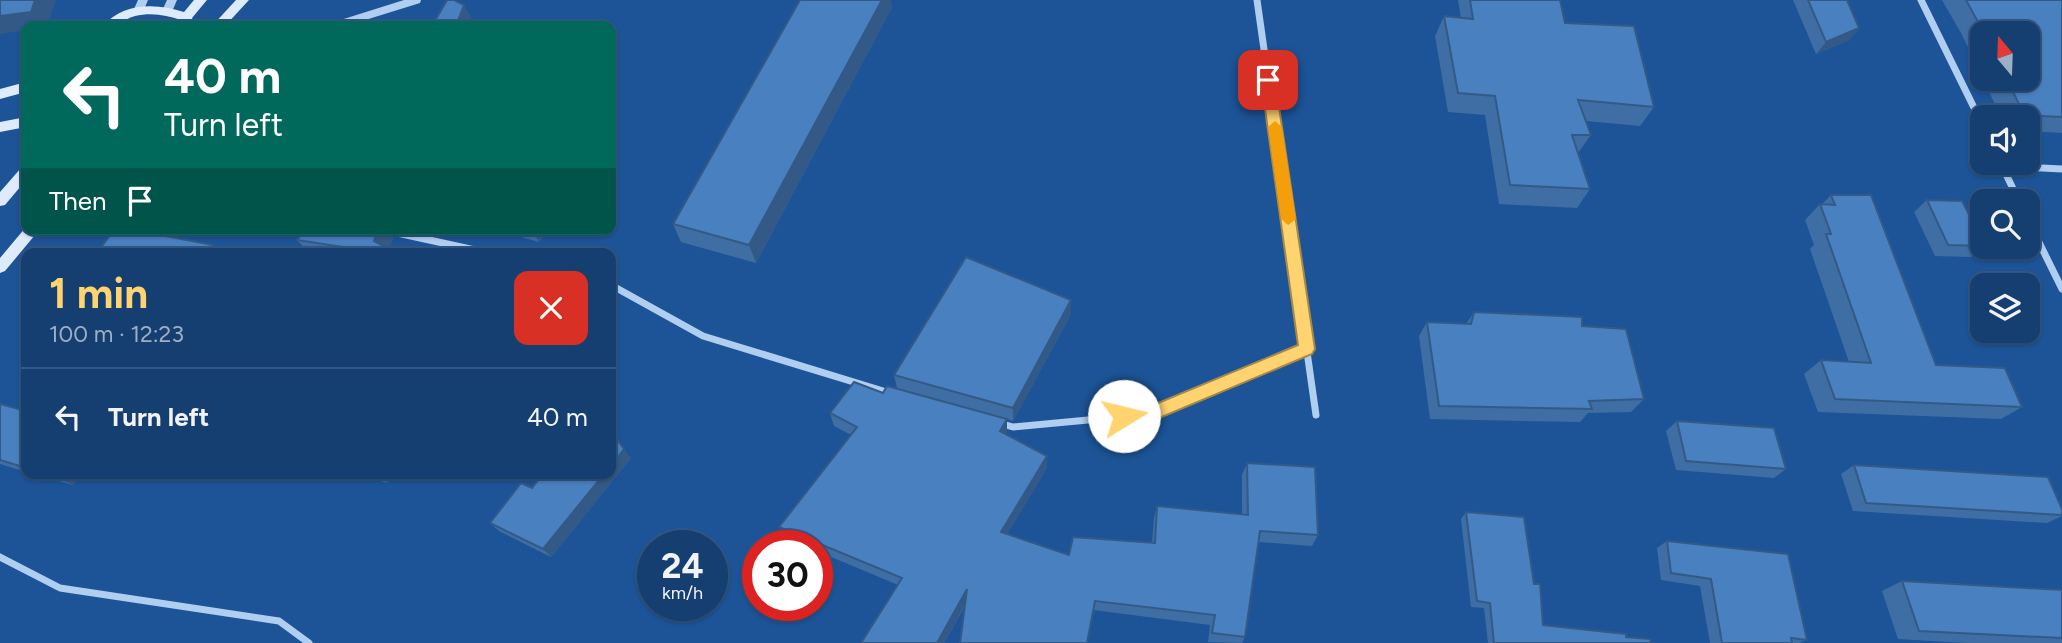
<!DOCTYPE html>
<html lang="en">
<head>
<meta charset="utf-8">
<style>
  :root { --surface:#153f71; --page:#224a79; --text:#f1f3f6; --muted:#9dafc3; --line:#345884; --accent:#ffd36f }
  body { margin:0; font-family:Figtree,sans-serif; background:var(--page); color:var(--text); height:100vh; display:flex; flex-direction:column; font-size:26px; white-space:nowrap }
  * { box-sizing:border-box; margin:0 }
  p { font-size:23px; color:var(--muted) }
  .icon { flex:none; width:38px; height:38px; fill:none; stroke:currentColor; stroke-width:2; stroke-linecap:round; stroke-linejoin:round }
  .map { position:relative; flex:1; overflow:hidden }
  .side { position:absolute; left:21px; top:248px; width:595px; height:231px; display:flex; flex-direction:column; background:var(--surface); border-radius:14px; box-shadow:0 2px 5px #0004,0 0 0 2px var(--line) }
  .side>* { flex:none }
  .banner { position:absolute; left:21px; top:21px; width:595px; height:214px; border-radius:14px; box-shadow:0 2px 5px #0004,0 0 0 2px var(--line); background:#00695c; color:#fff; overflow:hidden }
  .needle { width:46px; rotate:341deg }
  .controls { position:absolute; left:1970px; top:21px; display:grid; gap:14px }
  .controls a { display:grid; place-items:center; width:70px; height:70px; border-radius:14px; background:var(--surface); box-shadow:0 2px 5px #0004,0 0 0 2px var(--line); font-size:35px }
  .speed { position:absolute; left:637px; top:530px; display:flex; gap:14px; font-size:35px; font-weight:700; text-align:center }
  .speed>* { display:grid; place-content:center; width:91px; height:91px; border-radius:50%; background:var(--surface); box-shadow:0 2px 5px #0004,0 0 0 2px var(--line); line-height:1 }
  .speed small { font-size:18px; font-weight:400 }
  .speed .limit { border:10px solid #d22; background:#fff; color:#111 }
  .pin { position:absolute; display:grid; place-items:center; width:60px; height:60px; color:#fff; margin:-30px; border-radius:14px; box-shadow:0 4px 10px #0006 }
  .me { position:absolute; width:77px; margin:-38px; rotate:81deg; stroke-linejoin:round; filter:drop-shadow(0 0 5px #0008) }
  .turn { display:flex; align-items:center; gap:24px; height:147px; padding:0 28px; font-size:32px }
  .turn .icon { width:91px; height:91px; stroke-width:2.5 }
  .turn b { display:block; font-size:49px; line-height:60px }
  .then { display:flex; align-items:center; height:66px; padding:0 28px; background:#0003; gap:14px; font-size:26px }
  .round { display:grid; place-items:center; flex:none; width:74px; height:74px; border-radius:14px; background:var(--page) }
  .summary { display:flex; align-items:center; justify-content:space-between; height:119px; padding:0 28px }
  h1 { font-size:42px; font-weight:700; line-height:52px; color:var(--accent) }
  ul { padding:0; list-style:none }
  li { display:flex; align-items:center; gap:21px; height:98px; padding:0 28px; border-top:2px solid var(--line) }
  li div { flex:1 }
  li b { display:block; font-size:26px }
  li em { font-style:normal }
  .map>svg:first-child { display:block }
</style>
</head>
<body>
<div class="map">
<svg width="2062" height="643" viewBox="0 0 2062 643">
  <rect width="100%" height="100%" fill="#1c5497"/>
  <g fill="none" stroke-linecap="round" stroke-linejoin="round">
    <g stroke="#b0cef0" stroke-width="7">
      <polyline points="1257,0 1316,415"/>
      <polyline points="1921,0 1983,126"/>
      <polyline points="2001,164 2019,201"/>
      <polyline points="2002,166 2062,169"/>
      <polyline points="2028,220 2062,289"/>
      <polyline points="379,229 493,254"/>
      <polyline points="611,285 703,336 893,394"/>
      <polyline points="999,423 1013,427 1152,414 1307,349"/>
      <polyline points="0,557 60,588 279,621 309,643"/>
    </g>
    <g fill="#b0cef0" fill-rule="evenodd">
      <polygon points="138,0 148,0 143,12 139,13 134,9"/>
      <polygon points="167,0 177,0 171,14 167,15 162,11"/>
      <polygon points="404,0 421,0 420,3 346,26 330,26 331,23"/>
    </g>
    <g fill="#deebfb" fill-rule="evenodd">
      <path d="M194 0H207L192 18 196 26H184L181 20C167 15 151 12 135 16 121 20 119 27 103 26 123 2 157 3 184 12Z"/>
      <polygon points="236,0 249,0 225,26 212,26"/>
      <polygon points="26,82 26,92 0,99 0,89"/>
      <polygon points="26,117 26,127 0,132 0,122"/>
      <polygon points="26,167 26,180 5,205 0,206 0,192 21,168"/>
      <polygon points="26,227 40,229 5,271 0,273 0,258"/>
    </g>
  </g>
  <g fill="#3f6ea4">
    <polygon points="1458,0 1560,0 1565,23 1654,107 1640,126 1586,121 1591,135 1578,153 1590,189 1577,208 1499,204 1485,115 1448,112 1435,36 1444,16 1461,18"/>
    <polygon points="1793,0 1847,0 1859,28 1849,40 1816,54"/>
    <polygon points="1942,0 2062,0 2062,133 2028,131 2028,117 2001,117 1983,79 2028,79 2028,33 1983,33 1983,78 1961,33"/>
    <polygon points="892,7 756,263 681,242 673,224"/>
    <polygon points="1831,195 1936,365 2022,407 2001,419 1818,412 1804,374 1821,360 1849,362 1810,249 1814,245 1805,220 1820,204 1822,204"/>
    <polygon points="1927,200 1983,241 1984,247 1971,257 1935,256 1914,212"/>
    <polygon points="305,229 386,229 393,238 389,249 397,254 310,254 297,240"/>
    <polygon points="491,229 548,229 539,242"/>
    <polygon points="1474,312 1582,326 1644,399 1631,412 1588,413 1580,422 1430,419 1419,336 1427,322 1466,324"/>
    <polygon points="1071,314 1013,421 1007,419 1007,432 1006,434 1047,468 1007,534 1069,555 1152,543 1154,518 1157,506 1242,514 1242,475 1247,463 1318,535 1312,546 1259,542 1245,637 1242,643 1208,642 1210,625 1093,610 965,606 944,643 861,643 898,585 817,551 817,546 804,546 785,538 779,527 851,435 834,426 830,413 897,388 894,375"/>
    <polygon points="0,404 26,411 26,472 0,464"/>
    <polygon points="1677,421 1786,469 1774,478 1676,470 1666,431"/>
    <polygon points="631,458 551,557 499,531 490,523 532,488"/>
    <polygon points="1854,465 2062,509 2062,516 2047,523 1853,511 1841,474"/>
    <polygon points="35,474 82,474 73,485"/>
    <polygon points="350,474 393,474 388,483"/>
    <polygon points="1466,512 1534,584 1543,625 1626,637 1651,643 1488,643 1484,608 1471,607 1461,519"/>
    <polygon points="1667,541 1807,640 1799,643 1710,643 1700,586 1661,580 1657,548"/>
    <polygon points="1902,581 2062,590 2062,643 1966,643 1898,639 1882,591"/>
  </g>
  <g fill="#335a86">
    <polygon points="35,0 56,0 47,26 26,26 26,30 0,34 0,16"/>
    <polygon points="882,0 891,0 892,7 756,263 749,245"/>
    <polygon points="464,5 474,22 472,26 456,26"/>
    <polygon points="1859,28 1849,40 1816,54 1826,42"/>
    <polygon points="611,105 618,120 611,130"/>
    <polygon points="378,229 386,229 393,238 388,254 374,241"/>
    <polygon points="531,229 548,229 539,242"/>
    <polygon points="213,245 222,254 207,254"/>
    <polygon points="1071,300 1071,314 1013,421 1013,408"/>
    <polygon points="1007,419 1007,432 1000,444 1000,431"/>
    <polygon points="624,449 631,458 551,557 543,549 604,474 611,474 611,466"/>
    <polygon points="1047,456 1047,468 1002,543 1001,532"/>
    <polygon points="59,474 82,474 73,485 57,477"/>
    <polygon points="378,474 393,474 388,483"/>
    <polygon points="967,589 968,599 944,643 937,643"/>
  </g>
  <g fill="#4980bf" stroke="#335a86" stroke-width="2">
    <polygon points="0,0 35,0 31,12 0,16"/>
    <polygon points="447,0 454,0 464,5 456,26 432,26"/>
    <polygon points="800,0 882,0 749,245 673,224"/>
    <polygon points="1470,0 1560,0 1565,23 1634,26 1654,107 1578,100 1591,135 1572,135 1590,189 1510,185 1495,96 1458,93 1444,16 1473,19"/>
    <polygon points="1808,0 1847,0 1859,28 1826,42"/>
    <polygon points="1966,0 2062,0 2062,117 2024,115 2007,79 2028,79 2028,33 1984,33"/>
    <polygon points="1831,195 1871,195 1936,365 2005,368 2022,407 1835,399 1821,360 1871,363 1826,234 1831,234 1820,204 1835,205"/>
    <polygon points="1927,200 1962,201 1983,241 1983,246 1948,245"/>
    <polygon points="115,229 128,229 213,245 207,254 96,254"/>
    <polygon points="305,229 378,229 374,241 396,253 395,254 354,254 357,249 297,240"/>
    <polygon points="966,257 1071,300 1013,408 894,375"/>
    <polygon points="1474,312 1582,317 1582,326 1626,329 1644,399 1589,401 1592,409 1439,406 1427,322 1471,324"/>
    <polygon points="854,382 883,393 887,386 1007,419 1000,431 1047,456 1001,532 1069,555 1073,537 1155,543 1157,506 1248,515 1247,463 1315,467 1318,535 1260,531 1245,637 1212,633 1215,615 1095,601 1087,643 960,643 967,589 937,643 861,643 902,578 779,527 857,427 830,413"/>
    <polygon points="0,404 26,411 26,468 0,460"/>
    <polygon points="1677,421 1774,428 1786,469 1686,461"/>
    <polygon points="611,431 624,449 611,466"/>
    <polygon points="1854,465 2048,477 2062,509 2062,515 1866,503"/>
    <polygon points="543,474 604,474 543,549 490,523 521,483 532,488"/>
    <polygon points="1466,512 1524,517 1534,584 1540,584 1543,625 1626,634 1626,637 1650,639 1651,643 1494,643 1490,603 1477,601"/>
    <polygon points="1667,541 1788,554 1807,640 1791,638 1792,643 1722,643 1711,579 1671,573"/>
    <polygon points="1902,581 2062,590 2062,638 1919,631"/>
  </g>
  <polygon fill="#ffd36f" stroke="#a68948" stroke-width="2" points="1268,75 1275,80 1315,349 1312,354 1152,421 1124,424 1118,422 1115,416 1118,411 1151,406 1298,345 1261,80"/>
  <polygon fill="#f59e0b" points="1275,121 1282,127 1296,219 1288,225 1281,219 1268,127"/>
</svg>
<div class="controls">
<a><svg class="needle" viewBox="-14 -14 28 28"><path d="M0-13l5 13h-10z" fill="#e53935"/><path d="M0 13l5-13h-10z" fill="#9dafc3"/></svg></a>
<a><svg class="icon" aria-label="sound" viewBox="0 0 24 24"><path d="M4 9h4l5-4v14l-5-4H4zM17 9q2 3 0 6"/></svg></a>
<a><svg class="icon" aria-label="search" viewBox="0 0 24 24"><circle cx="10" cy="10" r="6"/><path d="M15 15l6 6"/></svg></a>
<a><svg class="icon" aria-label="layers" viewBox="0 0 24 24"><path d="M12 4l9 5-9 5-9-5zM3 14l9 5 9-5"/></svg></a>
</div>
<div class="speed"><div>24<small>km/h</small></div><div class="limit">30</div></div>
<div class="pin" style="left:1268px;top:80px;background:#d93025"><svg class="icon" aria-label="arrive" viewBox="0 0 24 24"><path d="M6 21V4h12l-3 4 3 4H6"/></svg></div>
<svg class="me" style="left:1124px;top:416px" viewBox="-20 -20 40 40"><circle r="19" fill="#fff"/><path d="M0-13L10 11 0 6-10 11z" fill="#ffd36f"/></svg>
<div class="banner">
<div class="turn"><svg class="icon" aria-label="left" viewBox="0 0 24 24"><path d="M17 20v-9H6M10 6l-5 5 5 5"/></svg><div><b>40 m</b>Turn left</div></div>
<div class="then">Then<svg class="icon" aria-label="arrive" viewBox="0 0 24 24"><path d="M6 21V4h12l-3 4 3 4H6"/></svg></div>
</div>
<section class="side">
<div class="summary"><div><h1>1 min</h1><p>100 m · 12:23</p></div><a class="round" style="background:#d93025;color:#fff"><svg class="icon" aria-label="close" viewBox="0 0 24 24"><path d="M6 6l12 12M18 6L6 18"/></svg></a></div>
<ul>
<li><svg class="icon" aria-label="left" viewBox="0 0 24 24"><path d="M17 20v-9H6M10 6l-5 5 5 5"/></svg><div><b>Turn left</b></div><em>40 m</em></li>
</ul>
</section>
</div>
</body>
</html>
